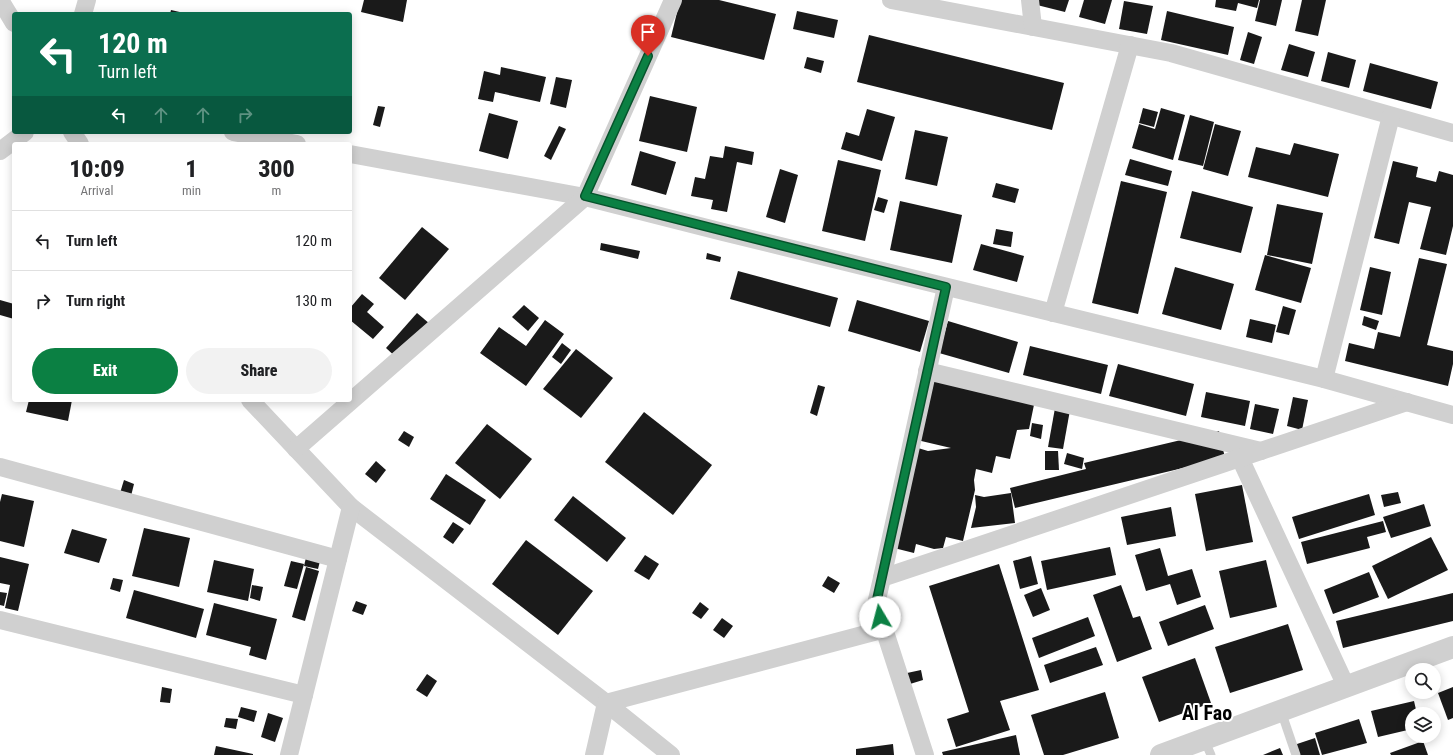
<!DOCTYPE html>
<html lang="en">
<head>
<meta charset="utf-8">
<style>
  :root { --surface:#fff; --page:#f2f2f2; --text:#202124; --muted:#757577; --line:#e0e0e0; --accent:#0b8043 }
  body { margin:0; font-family:"Roboto Condensed",sans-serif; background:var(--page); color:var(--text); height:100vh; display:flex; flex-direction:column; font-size:15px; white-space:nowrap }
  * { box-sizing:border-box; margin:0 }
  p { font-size:13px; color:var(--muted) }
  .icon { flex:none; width:22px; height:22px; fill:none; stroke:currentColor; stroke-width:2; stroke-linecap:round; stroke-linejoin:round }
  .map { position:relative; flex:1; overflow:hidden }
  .side { position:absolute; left:12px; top:142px; width:340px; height:260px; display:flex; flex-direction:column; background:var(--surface); border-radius:4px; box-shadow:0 2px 10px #0003 }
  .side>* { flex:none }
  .top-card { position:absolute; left:12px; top:12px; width:340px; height:122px; border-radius:4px; box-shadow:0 2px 10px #0003; background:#0b6e4f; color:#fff; overflow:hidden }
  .buttons { position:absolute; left:1405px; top:663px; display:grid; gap:8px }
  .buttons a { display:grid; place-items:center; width:36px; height:36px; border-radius:50%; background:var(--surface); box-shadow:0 2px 10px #0003; font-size:20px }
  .pin { position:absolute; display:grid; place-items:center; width:34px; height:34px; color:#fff; margin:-41px -17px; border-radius:50% 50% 50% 0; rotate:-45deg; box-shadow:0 0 4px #0007 }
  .pin .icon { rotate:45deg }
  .me { position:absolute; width:44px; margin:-22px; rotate:352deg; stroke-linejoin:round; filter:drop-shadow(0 0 3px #0008) }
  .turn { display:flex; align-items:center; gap:14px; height:84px; padding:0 20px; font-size:18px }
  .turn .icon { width:52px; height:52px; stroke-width:2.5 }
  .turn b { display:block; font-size:28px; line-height:34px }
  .lanes { display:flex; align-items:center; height:38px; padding:0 20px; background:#0003; justify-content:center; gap:20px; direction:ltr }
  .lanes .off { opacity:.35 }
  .eta { display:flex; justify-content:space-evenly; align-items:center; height:68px; text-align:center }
  .eta b { font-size:24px; font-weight:800; line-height:28px }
  .cta { display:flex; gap:8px; margin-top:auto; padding:8px 20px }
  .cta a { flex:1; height:46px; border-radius:24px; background:var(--accent); color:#fff; font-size:16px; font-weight:800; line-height:46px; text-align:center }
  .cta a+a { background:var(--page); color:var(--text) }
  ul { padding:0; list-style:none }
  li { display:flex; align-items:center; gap:12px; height:60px; padding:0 20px; border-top:1px solid var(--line) }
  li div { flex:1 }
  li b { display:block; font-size:15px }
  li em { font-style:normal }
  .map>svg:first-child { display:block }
</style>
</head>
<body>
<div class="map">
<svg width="1453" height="755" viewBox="0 0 1453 755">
  <rect width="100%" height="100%" fill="#fff"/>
  <g fill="#1a1a1a">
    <polygon points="364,0 407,0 403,22 361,12"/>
    <polygon points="680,0 719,0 776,14 764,60 671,37"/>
    <polygon points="1038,0 1069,0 1065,12 1037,5"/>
    <polygon points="1084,0 1112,0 1105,24 1079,17"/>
    <polygon points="1216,0 1259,0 1257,8 1238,3 1236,11 1215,7"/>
    <polygon points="1260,0 1282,0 1276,26 1255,21"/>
    <polygon points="1302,0 1326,0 1318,36 1295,31"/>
    <polygon points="1124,1 1153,6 1147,34 1119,29"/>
    <polygon points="171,10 184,13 184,14 170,14"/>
    <polygon points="797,11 838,20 834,38 793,29"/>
    <polygon points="1167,11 1234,27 1228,55 1161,40"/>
    <polygon points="1248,32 1262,37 1254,64 1240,60"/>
    <polygon points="869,35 1064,83 1052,130 857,82"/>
    <polygon points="1289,44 1315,52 1308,77 1281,70"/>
    <polygon points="1328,52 1356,60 1349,88 1321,81"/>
    <polygon points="807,57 824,61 821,73 804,68"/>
    <polygon points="1370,63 1438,82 1431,109 1363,91"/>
    <polygon points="501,67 546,77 540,102 495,92 493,102 478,99 484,71 500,75"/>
    <polygon points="556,77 572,80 566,108 550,104"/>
    <polygon points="650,96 697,107 687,152 639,141"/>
    <polygon points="378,106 385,107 380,127 373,125"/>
    <polygon points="1143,108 1158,112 1154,127 1139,123"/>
    <polygon points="1161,108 1185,115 1173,160 1132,148 1139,124 1155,129"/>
    <polygon points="867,109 895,117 882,161 841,149 846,132 859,136"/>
    <polygon points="489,113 518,121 508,159 479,151"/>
    <polygon points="1190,115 1214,122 1203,166 1178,160"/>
    <polygon points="1215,124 1241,131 1228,176 1203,169"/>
    <polygon points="559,126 566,129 551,160 544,156"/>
    <polygon points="915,130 948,137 937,186 905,179"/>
    <polygon points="1294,143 1339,154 1328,197 1248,177 1256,147 1290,155"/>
    <polygon points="725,146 754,152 752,165 737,162 727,212 711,209 713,200 691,196 695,177 705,179 710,156 723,158"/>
    <polygon points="640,151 676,162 666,195 631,185"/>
    <polygon points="1130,159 1172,171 1168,186 1125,175"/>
    <polygon points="838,160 881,170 865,241 822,231"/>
    <polygon points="1393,161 1418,167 1416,177 1436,182 1439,171 1453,175 1453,226 1446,255 1420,249 1431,207 1409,202 1399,244 1374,238"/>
    <polygon points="780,169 798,175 785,223 766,217"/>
    <polygon points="1121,181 1167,192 1138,314 1092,303"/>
    <polygon points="996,183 1019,189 1015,203 992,197"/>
    <polygon points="1192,191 1253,207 1241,253 1180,238"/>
    <polygon points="878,197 888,200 884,213 874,210"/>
    <polygon points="900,201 962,215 952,263 890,250"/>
    <polygon points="1277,204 1323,213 1312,264 1267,255"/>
    <polygon points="422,227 449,249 405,300 379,278"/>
    <polygon points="996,229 1013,232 1011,247 993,244"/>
    <polygon points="601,243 640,251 638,259 600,250"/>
    <polygon points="981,244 1024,256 1017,282 973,270"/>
    <polygon points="707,253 721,257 720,262 706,259"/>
    <polygon points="1265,255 1311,268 1301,303 1255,290"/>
    <polygon points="1419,258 1447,264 1427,345 1453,351 1453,364 1448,386 1345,361 1349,343 1374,349 1378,332 1400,337"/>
    <polygon points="1175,267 1234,284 1221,330 1162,314"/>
    <polygon points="1370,267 1391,272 1382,315 1360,310"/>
    <polygon points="738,271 838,298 830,327 730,299"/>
    <polygon points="362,294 374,304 367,312 384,327 373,339 350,320 350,308"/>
    <polygon points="0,300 14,304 14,319 0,315"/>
    <polygon points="857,300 929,321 920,352 848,331"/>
    <polygon points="524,305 539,318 528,331 512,317"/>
    <polygon points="1283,306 1296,310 1289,335 1276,332"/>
    <polygon points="417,313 430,324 399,360 386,348"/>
    <polygon points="1364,316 1379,321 1376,330 1362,325"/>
    <polygon points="1250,319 1276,325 1272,343 1246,337"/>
    <polygon points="545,320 564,334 526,386 480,353 499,327 526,346"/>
    <polygon points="948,321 1018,342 1009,373 939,353"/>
    <polygon points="562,343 571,350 561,364 552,357"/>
    <polygon points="1030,346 1108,365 1101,394 1023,375"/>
    <polygon points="576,349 613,378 581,418 543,389"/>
    <polygon points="1118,364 1194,384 1186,416 1109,396"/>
    <polygon points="932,375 1035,400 1029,429 1017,430 1010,459 996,456 992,473 976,469 974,480 975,490 963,541 946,537 943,548 934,549 916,544 914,553 894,548 918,448 928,451 951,448 917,440"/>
    <polygon points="818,385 825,387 817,416 810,413"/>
    <polygon points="1206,392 1250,401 1245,426 1201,417"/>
    <polygon points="1293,397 1308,400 1302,430 1287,426"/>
    <polygon points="29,400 72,400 68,421 26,412"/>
    <polygon points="1255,404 1279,409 1273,434 1250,429"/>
    <polygon points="1055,408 1070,410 1063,449 1048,447"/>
    <polygon points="644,412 712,465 673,515 605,462"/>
    <polygon points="1032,423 1043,425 1041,439 1030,436"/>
    <polygon points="487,424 532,459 500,499 455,463"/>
    <polygon points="404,431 414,437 409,447 398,440"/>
    <polygon points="1219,431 1225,458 1015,508 1010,488 1086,469 1084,463"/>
    <polygon points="1045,451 1058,451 1059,470 1045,470"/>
    <polygon points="1067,453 1084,458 1082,469 1064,464"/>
    <polygon points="376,461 386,470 376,483 365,474"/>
    <polygon points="446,474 486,500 470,525 430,499"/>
    <polygon points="124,480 134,484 131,496 120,493"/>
    <polygon points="1242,485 1253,542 1206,551 1195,494"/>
    <polygon points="1398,492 1401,503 1384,507 1381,495"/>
    <polygon points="1011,493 1015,523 971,528 976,507 975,495 984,497"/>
    <polygon points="2,494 34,501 24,547 0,541 0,502"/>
    <polygon points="1369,494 1375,515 1299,539 1292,517"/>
    <polygon points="573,496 626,538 607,562 554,520"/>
    <polygon points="1424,504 1431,526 1391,538 1383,517"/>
    <polygon points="1171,507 1176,536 1127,545 1121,517"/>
    <polygon points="1383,521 1386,532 1367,537 1370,548 1307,564 1301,542"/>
    <polygon points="453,522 464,529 453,544 443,537"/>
    <polygon points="144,528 190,538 179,587 132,576"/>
    <polygon points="72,529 107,539 99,563 64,553"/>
    <polygon points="1431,537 1448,570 1388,599 1372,566"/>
    <polygon points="526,540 593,591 558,635 492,584"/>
    <polygon points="309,545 323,549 318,569 304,566"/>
    <polygon points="1110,547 1116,575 1047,590 1041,561"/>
    <polygon points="1160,548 1168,576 1192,569 1201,597 1177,605 1170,584 1146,591 1135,555"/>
    <polygon points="645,555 659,564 649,580 634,571"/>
    <polygon points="1031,556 1038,584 1020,589 1013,561"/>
    <polygon points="0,557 29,564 18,611 5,608 10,585 0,583"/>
    <polygon points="214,560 254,569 248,601 207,592"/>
    <polygon points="1266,560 1277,607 1230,618 1219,571"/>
    <polygon points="291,561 304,564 297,589 284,586"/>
    <polygon points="999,564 1039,690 1000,701 1010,730 956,747 947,719 969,712 929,586"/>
    <polygon points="306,567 319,571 305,621 292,617"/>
    <polygon points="1369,572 1379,597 1333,614 1324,590"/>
    <polygon points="828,576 840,583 834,593 822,586"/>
    <polygon points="113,578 123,580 120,592 110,589"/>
    <polygon points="252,585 263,587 260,601 250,598"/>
    <polygon points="1121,585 1133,618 1140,616 1152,649 1117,662 1093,595"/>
    <polygon points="1041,588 1050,610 1033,617 1024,595"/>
    <polygon points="134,590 204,609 196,638 126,618"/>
    <polygon points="0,592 7,593 4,606 0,605"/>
    <polygon points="1453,593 1453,621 1343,648 1336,621"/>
    <polygon points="356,601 367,605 363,615 352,611"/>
    <polygon points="700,602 709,609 701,619 692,613"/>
    <polygon points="214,603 277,619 266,660 249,655 251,647 206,635"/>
    <polygon points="1205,605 1214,629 1168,646 1159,622"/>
    <polygon points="1088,617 1095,636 1039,658 1032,638"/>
    <polygon points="722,618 733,626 724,638 713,630"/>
    <polygon points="1288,624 1303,670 1230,693 1215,647"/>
    <polygon points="1096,647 1103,665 1050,683 1044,665"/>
    <polygon points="1195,658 1211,703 1159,722 1142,677"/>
    <polygon points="921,670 923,680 910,684 907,673"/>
    <polygon points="427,674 437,681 427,697 416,690"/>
    <polygon points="162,687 172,689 170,703 160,702"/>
    <polygon points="1453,687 1453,718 1448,720 1438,693"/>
    <polygon points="1105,692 1119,738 1063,755 1044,755 1031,715"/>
    <polygon points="1414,701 1417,714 1412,714 1412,729 1378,737 1371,711"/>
    <polygon points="241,707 257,711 254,722 238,717"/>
    <polygon points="268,713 283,718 275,742 261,737"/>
    <polygon points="226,718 238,719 236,729 224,727"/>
    <polygon points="1359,719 1367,743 1322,755 1315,733"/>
    <polygon points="1016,735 1020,755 943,755 942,752"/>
    <polygon points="1315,738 1320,755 1297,755 1294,745"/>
    <polygon points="1423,741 1428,755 1391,755 1390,753"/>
    <polygon points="893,744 894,755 856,755 856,749"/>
    <polygon points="216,746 253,754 253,755 214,755"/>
    <polygon points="1280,748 1283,755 1263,755"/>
  </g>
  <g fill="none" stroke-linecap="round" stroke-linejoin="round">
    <g stroke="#d0d0d0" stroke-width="9">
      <polyline points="1281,711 1296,755"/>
      <polyline points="1204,739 1211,755"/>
    </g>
    <g stroke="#d0d0d0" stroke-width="18">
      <polyline points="0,0 14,23"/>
      <polyline points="891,0 1171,53 1453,133"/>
      <polyline points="1030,0 1033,27"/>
      <polyline points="83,14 87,0"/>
      <polyline points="72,132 80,144"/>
      <polyline points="233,132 297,144"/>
      <polyline points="0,151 25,132"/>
      <polyline points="350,154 585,197 723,232 1324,379 1453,415"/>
      <polyline points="1053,313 1130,45"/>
      <polyline points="927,371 1261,451"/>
      <polyline points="1324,379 1391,116"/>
      <polyline points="250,400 351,507 606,703 671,755"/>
      <polyline points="296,449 585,197 673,0"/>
      <polyline points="1240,458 1346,686"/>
      <polyline points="0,467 338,559"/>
      <polyline points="882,578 946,287"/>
      <polyline points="0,620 304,695"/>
      <polyline points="289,755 351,507"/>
      <polyline points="594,755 606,703 885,629"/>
      <polyline points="925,755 876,604 882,578 1407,402"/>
    </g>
    <polyline stroke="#d0d0d0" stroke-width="22" points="1161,755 1453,647"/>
  </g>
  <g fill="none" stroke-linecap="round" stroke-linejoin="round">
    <g stroke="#07532c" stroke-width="10">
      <polyline id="route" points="648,56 585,196 946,287 876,604 880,617"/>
    </g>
    <use href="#route" stroke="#0b8043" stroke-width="7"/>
  </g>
  <g text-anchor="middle" stroke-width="4" stroke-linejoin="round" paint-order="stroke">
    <g font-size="20" font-weight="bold" fill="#000" stroke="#fff">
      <text x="1207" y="720">Al Fao</text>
    </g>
  </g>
</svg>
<div class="buttons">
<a><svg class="icon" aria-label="search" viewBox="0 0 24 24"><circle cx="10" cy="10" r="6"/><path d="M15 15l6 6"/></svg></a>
<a><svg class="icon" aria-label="layers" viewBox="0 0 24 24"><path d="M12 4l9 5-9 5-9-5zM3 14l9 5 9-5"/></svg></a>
</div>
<div class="pin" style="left:648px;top:56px;background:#d93025"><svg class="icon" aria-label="arrive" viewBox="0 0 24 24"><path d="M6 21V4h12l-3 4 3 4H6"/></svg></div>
<svg class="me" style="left:880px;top:617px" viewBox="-20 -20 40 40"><circle r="19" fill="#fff"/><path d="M0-13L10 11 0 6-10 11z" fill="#0b8043"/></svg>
<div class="top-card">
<div class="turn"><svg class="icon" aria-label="left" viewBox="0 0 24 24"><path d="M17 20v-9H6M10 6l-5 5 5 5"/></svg><div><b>120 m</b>Turn left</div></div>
<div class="lanes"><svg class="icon" aria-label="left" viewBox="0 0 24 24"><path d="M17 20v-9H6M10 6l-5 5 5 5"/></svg><svg class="icon off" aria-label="ahead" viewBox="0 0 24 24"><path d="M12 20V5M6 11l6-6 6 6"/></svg><svg class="icon off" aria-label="ahead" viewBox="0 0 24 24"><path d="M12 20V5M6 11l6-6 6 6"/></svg><svg class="icon off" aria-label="right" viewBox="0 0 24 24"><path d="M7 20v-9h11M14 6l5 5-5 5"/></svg></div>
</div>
<section class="side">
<div class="eta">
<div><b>10:09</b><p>Arrival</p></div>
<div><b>1</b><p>min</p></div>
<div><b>300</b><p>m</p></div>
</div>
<ul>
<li><svg class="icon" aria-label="left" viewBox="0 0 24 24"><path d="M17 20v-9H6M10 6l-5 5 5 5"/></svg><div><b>Turn left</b></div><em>120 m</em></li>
<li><svg class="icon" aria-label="right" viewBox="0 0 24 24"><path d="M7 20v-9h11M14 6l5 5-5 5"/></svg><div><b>Turn right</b></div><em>130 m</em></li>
</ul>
<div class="cta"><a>Exit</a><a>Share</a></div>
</section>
</div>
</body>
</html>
